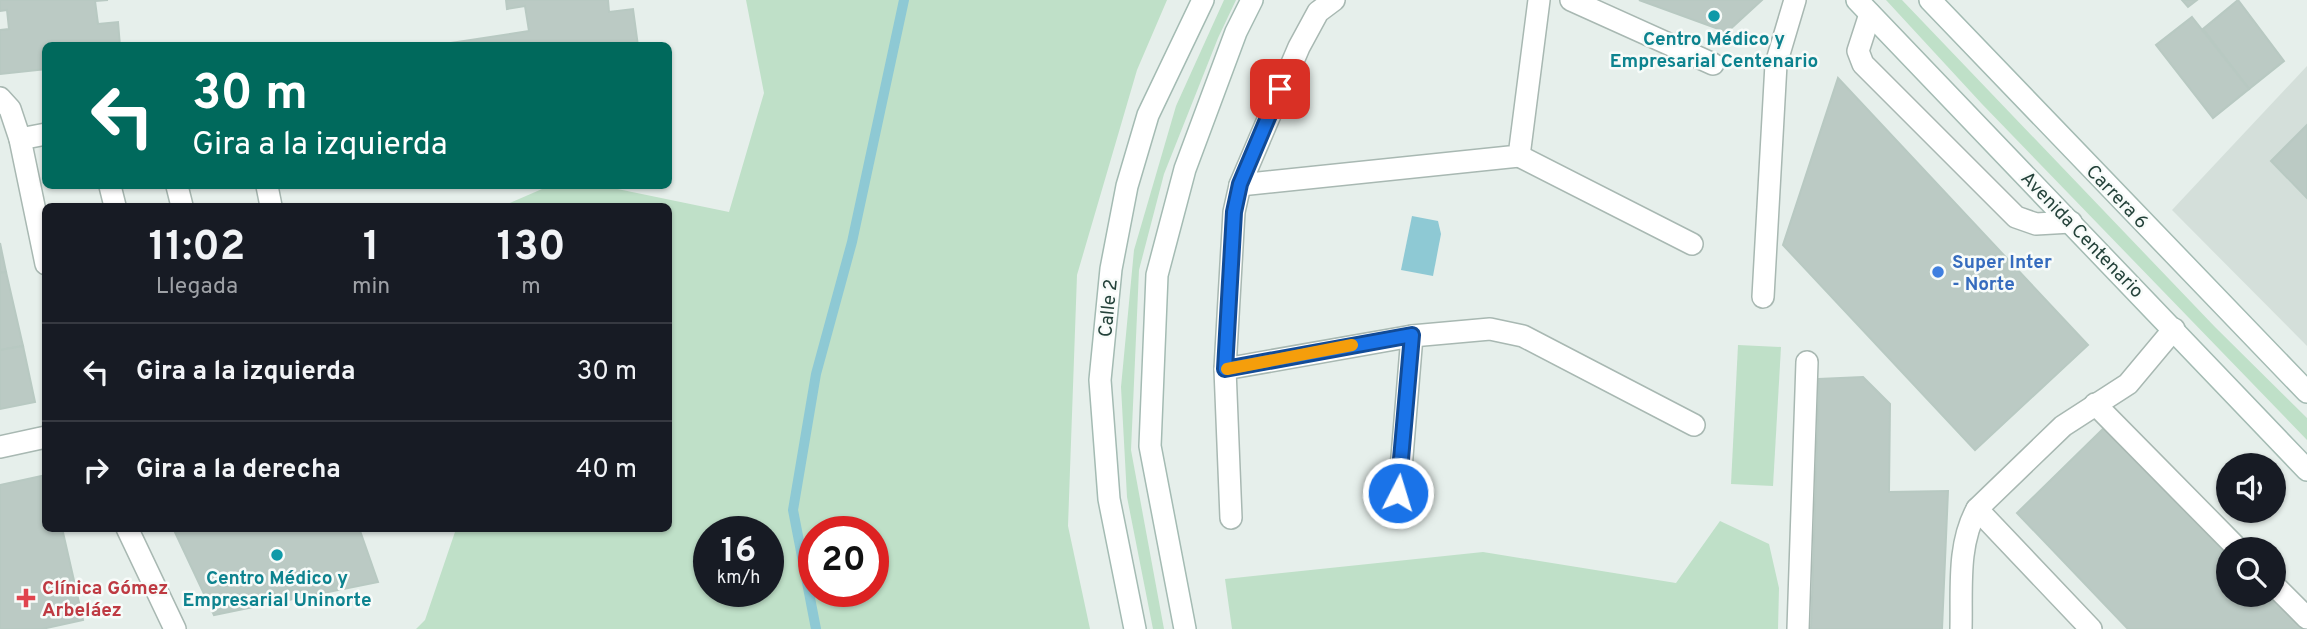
<!DOCTYPE html>
<html lang="es">
<head>
<meta charset="utf-8">
<style>
  :root { --surface:#171b24; --page:#20242c; --text:#f1f3f6; --muted:#9ea1a6; --line:#363941 }
  body { margin:0; font-family:Overpass,sans-serif; background:var(--page); color:var(--text); height:100vh; display:flex; flex-direction:column; font-size:26px; white-space:nowrap }
  * { box-sizing:border-box; margin:0 }
  p { font-size:23px; color:var(--muted) }
  .icon { flex:none; width:38px; height:38px; fill:none; stroke:currentColor; stroke-width:2; stroke-linecap:round; stroke-linejoin:round }
  .map { position:relative; flex:1; overflow:hidden }
  .details { position:absolute; left:42px; top:203px; width:630px; height:329px; display:flex; flex-direction:column; background:var(--surface); border-radius:10px; box-shadow:0 2px 5px #0004 }
  .details>* { flex:none }
  .top-card { position:absolute; left:42px; top:42px; width:630px; height:147px; border-radius:10px; box-shadow:0 2px 5px #0004; background:#00695c; color:#fff; overflow:hidden }
  .tools { position:absolute; left:2216px; top:453px; display:grid; gap:14px }
  .tools a { display:grid; place-items:center; width:70px; height:70px; border-radius:50%; background:var(--surface); box-shadow:0 2px 5px #0004; font-size:35px }
  .speed { position:absolute; left:693px; top:516px; display:flex; gap:14px; font-size:35px; font-weight:700; text-align:center }
  .speed>* { display:grid; place-content:center; width:91px; height:91px; border-radius:50%; background:var(--surface); box-shadow:0 2px 5px #0004; line-height:1 }
  .speed small { font-size:18px; font-weight:400 }
  .speed .limit { border:10px solid #d22; background:#fff; color:#111 }
  .pin { position:absolute; display:grid; place-items:center; width:60px; height:60px; color:#fff; margin:-30px; border-radius:14px; box-shadow:0 4px 10px #0006 }
  .me { position:absolute; width:77px; margin:-38px; rotate:5deg; stroke-linejoin:round; filter:drop-shadow(0 0 5px #0008) }
  .turn { display:flex; align-items:center; gap:24px; height:147px; padding:0 35px; font-size:32px }
  .turn .icon { width:91px; height:91px; stroke-width:2.5 }
  .turn b { display:block; font-size:49px; line-height:60px }
  .eta { display:flex; justify-content:space-evenly; align-items:center; height:119px; text-align:center }
  .eta b { font-size:42px; font-weight:700; line-height:49px }
  ul { padding:0; list-style:none }
  li { display:flex; align-items:center; gap:21px; height:98px; padding:0 35px; border-top:2px solid var(--line) }
  li div { flex:1 }
  li b { display:block; font-size:26px }
  li em { font-style:normal }
  .map>svg:first-child { display:block }
</style>
</head>
<body>
<div class="map">
<svg width="2307" height="629" viewBox="0 0 2307 629">
  <rect width="100%" height="100%" fill="#e6efeb"/>
  <polygon fill="#d4dfda" points="2307,66 2307,346 2172,210"/>
  <g fill="#bfe0c8" fill-rule="evenodd">
    <path d="M746 0H1167L1137 70 1077 275 1068 526 1090 629H416L425 620 456 529 668 528V206H503L549 186H603L729 212 764 93ZM768 532V592H709V532ZM873 532V592H814V532Z"/>
    <polygon points="1224,0 1236,0 1218,38 1164,174 1139,270 1131,450 1164,629 1153,629 1127,497 1121,387 1134,250 1176,106"/>
    <polygon points="1886,0 1902,0 2215,327 2307,418 2307,440 1982,104"/>
    <polygon points="1738,345 1781,347 1773,486 1731,484"/>
    <polygon points="1720,521 1769,544 1779,588 1778,629 1232,629 1225,579 1483,552 1676,583"/>
  </g>
  <polygon fill="#8ec9d4" points="1412,216 1438,221 1441,234 1433,276 1401,270"/>
  <g fill="none" stroke-linecap="round" stroke-linejoin="round">
    <polyline stroke="#8ec9d4" stroke-width="10" points="816,629 793,510 816,374 852,242 904,0"/>
  </g>
  <g fill="#bbcac4" stroke="#b8c9c2" stroke-width="2">
    <polygon points="0,0 108,0 95,1 98,24 118,22 120,46 46,46 46,69 0,74 0,30 9,29 7,10 0,11"/>
    <polygon points="506,0 608,0 609,12 633,9 638,46 431,46 529,31 525,6 507,9"/>
    <polygon points="1639,0 1762,0 1727,32"/>
    <polygon points="2182,0 2197,0 2188,7"/>
    <polygon points="2238,0 2284,61 2249,89 2203,29"/>
    <polygon points="2192,17 2249,89 2213,118 2156,45"/>
    <polygon points="1838,78 2088,345 1975,450 1783,245"/>
    <polygon points="2307,125 2307,198 2271,161"/>
    <polygon points="0,243 6,272 0,273"/>
    <polygon points="6,272 23,346 0,350 0,273"/>
    <polygon points="23,346 35,402 0,409 0,350"/>
    <polygon points="1863,377 1890,404 1889,492 1948,491 1942,629 1811,629 1819,379"/>
    <polygon points="2104,428 2228,550 2228,595 2273,595 2307,623 2307,629 2128,629 2017,513"/>
    <polygon points="46,475 46,528 62,528 83,620 42,629 0,629 0,485"/>
    <polygon points="173,528 359,528 378,582 214,615"/>
  </g>
  <g fill="none" stroke-linecap="round" stroke-linejoin="round">
    <g stroke="#a8b8b2" stroke-width="24">
      <g id="lane">
        <polyline points="1334,0 1318,12 1299,47 1240,185 1519,156 1539,0"/>
        <polyline points="1571,0 1713,64"/>
        <polyline points="1870,14 1858,51 1863,64 2016,217 2036,224 2071,222"/>
        <polyline points="20,139 46,134"/>
        <polyline points="1519,156 1692,244"/>
        <polyline points="1240,185 1234,212 1225,369 1412,336 1490,329 1523,336 1694,425"/>
        <polyline points="110,186 115,206"/>
        <polyline points="177,186 182,206"/>
        <polyline points="267,186 271,206"/>
        <polyline points="1763,297 1776,64 1795,0"/>
        <polyline points="1225,369 1231,518"/>
        <polyline points="2095,404 2239,550"/>
        <polyline points="1399,493 1412,336"/>
        <polyline points="1977,509 2091,629"/>
        <polyline points="2273,584 2307,618"/>
        <polyline points="1798,629 1807,362"/>
        <path d="M1961 629C1962 589 1957 545 1977 509L2063 426 2128 384 2174 329"/>
      </g>
    </g>
    <g stroke="#a8b8b2" stroke-width="24">
      <g id="street">
        <polyline points="0,98 10,109 20,139 46,264"/>
        <polyline points="0,447 46,437"/>
        <polyline points="127,528 175,629"/>
      </g>
    </g>
    <g stroke="#a4bbb3" stroke-width="24">
      <g id="secondary">
        <polyline points="1857,0 2307,470"/>
        <polyline points="1930,0 2307,392"/>
        <polyline points="1135,629 1109,499 1100,380 1111,269 1127,186 1148,115 1203,0"/>
        <polyline points="1185,629 1150,446 1157,275 1185,169 1236,32 1252,0"/>
      </g>
    </g>
    <use href="#lane" stroke="#fff" stroke-width="21"/>
    <use href="#street" stroke="#fff" stroke-width="21"/>
    <use href="#secondary" stroke="#fff" stroke-width="21"/>
  </g>
  <g fill="none" stroke-linecap="round" stroke-linejoin="round">
    <g stroke="#114b97" stroke-width="18">
      <polyline id="route" points="1280,89 1240,184 1234,212 1225,369 1412,335 1398,493"/>
    </g>
    <use href="#route" stroke="#1a73e8" stroke-width="12"/>
    <polyline stroke="#f59e0b" stroke-width="12" points="1227,369 1352,345"/>
  </g>
  <g fill="#0f9aa8" stroke="#f7fbf9" stroke-width="2.5">
    <circle cx="1714" cy="16" r="7"/>
    <circle cx="277" cy="555" r="7"/>
  </g>
  <circle fill="#3f7fe0" stroke="#f7fbf9" stroke-width="2.5" cx="1938" cy="272" r="7"/>
  <path fill="#e0444e" stroke="#f7fbf9" stroke-width="2.5" d="M22.5 587.5h7v7h7v7h-7v7h-7v-7h-7v-7h7z"/>
  <g text-anchor="middle" stroke-width="5" stroke-linejoin="round" paint-order="stroke">
    <g font-size="19" font-weight="bold" fill="#0d838f" stroke="#f7fbf9">
      <text x="1714" y="45">Centro Médico y<tspan x="1714" dy="22">Empresarial Centenario</tspan></text>
      <text x="277" y="584">Centro Médico y<tspan x="277" dy="22">Empresarial Uninorte</tspan></text>
    </g>
    <g font-size="19" fill="#24423a" stroke="#f7fbf9">
      <text transform="translate(2118 196) rotate(46)" y="7">Carrera 6</text>
      <text transform="translate(2083 234) rotate(46)" y="7">Avenida Centenario</text>
      <text transform="translate(1107 308) rotate(-84)" y="7">Calle 2</text>
    </g>
    <g font-size="19" font-weight="bold" fill="#366cbe" stroke="#f7fbf9" text-anchor="start">
      <text x="1952" y="268">Super Inter<tspan x="1952" dy="22">- Norte</tspan></text>
    </g>
    <g font-size="19" font-weight="bold" fill="#be3a42" stroke="#f7fbf9" text-anchor="start">
      <text x="42" y="594">Clínica Gómez<tspan x="42" dy="22">Arbeláez</tspan></text>
    </g>
  </g>
</svg>
<div class="tools">
<a><svg class="icon" aria-label="sound" viewBox="0 0 24 24"><path d="M4 9h4l5-4v14l-5-4H4zM17 9q2 3 0 6"/></svg></a>
<a><svg class="icon" aria-label="search" viewBox="0 0 24 24"><circle cx="10" cy="10" r="6"/><path d="M15 15l6 6"/></svg></a>
</div>
<div class="speed"><div>16<small>km/h</small></div><div class="limit">20</div></div>
<div class="pin" style="left:1280px;top:89px;background:#d93025"><svg class="icon" aria-label="arrive" viewBox="0 0 24 24"><path d="M6 21V4h12l-3 4 3 4H6"/></svg></div>
<svg class="me" style="left:1398px;top:493px" viewBox="-20 -20 40 40"><circle r="17" fill="#1a73e8" stroke="#fff" stroke-width="3"/><path d="M0-11L8 9 0 5-8 9z" fill="#fff"/></svg>
<div class="top-card">
<div class="turn"><svg class="icon" aria-label="left" viewBox="0 0 24 24"><path d="M17 20v-9H6M10 6l-5 5 5 5"/></svg><div><b>30 m</b>Gira a la izquierda</div></div>
</div>
<section class="details">
<div class="eta">
<div><b>11:02</b><p>Llegada</p></div>
<div><b>1</b><p>min</p></div>
<div><b>130</b><p>m</p></div>
</div>
<ul>
<li><svg class="icon" aria-label="left" viewBox="0 0 24 24"><path d="M17 20v-9H6M10 6l-5 5 5 5"/></svg><div><b>Gira a la izquierda</b></div><em>30 m</em></li>
<li><svg class="icon" aria-label="right" viewBox="0 0 24 24"><path d="M7 20v-9h11M14 6l5 5-5 5"/></svg><div><b>Gira a la derecha</b></div><em>40 m</em></li>
</ul>
</section>
</div>
</body>
</html>
